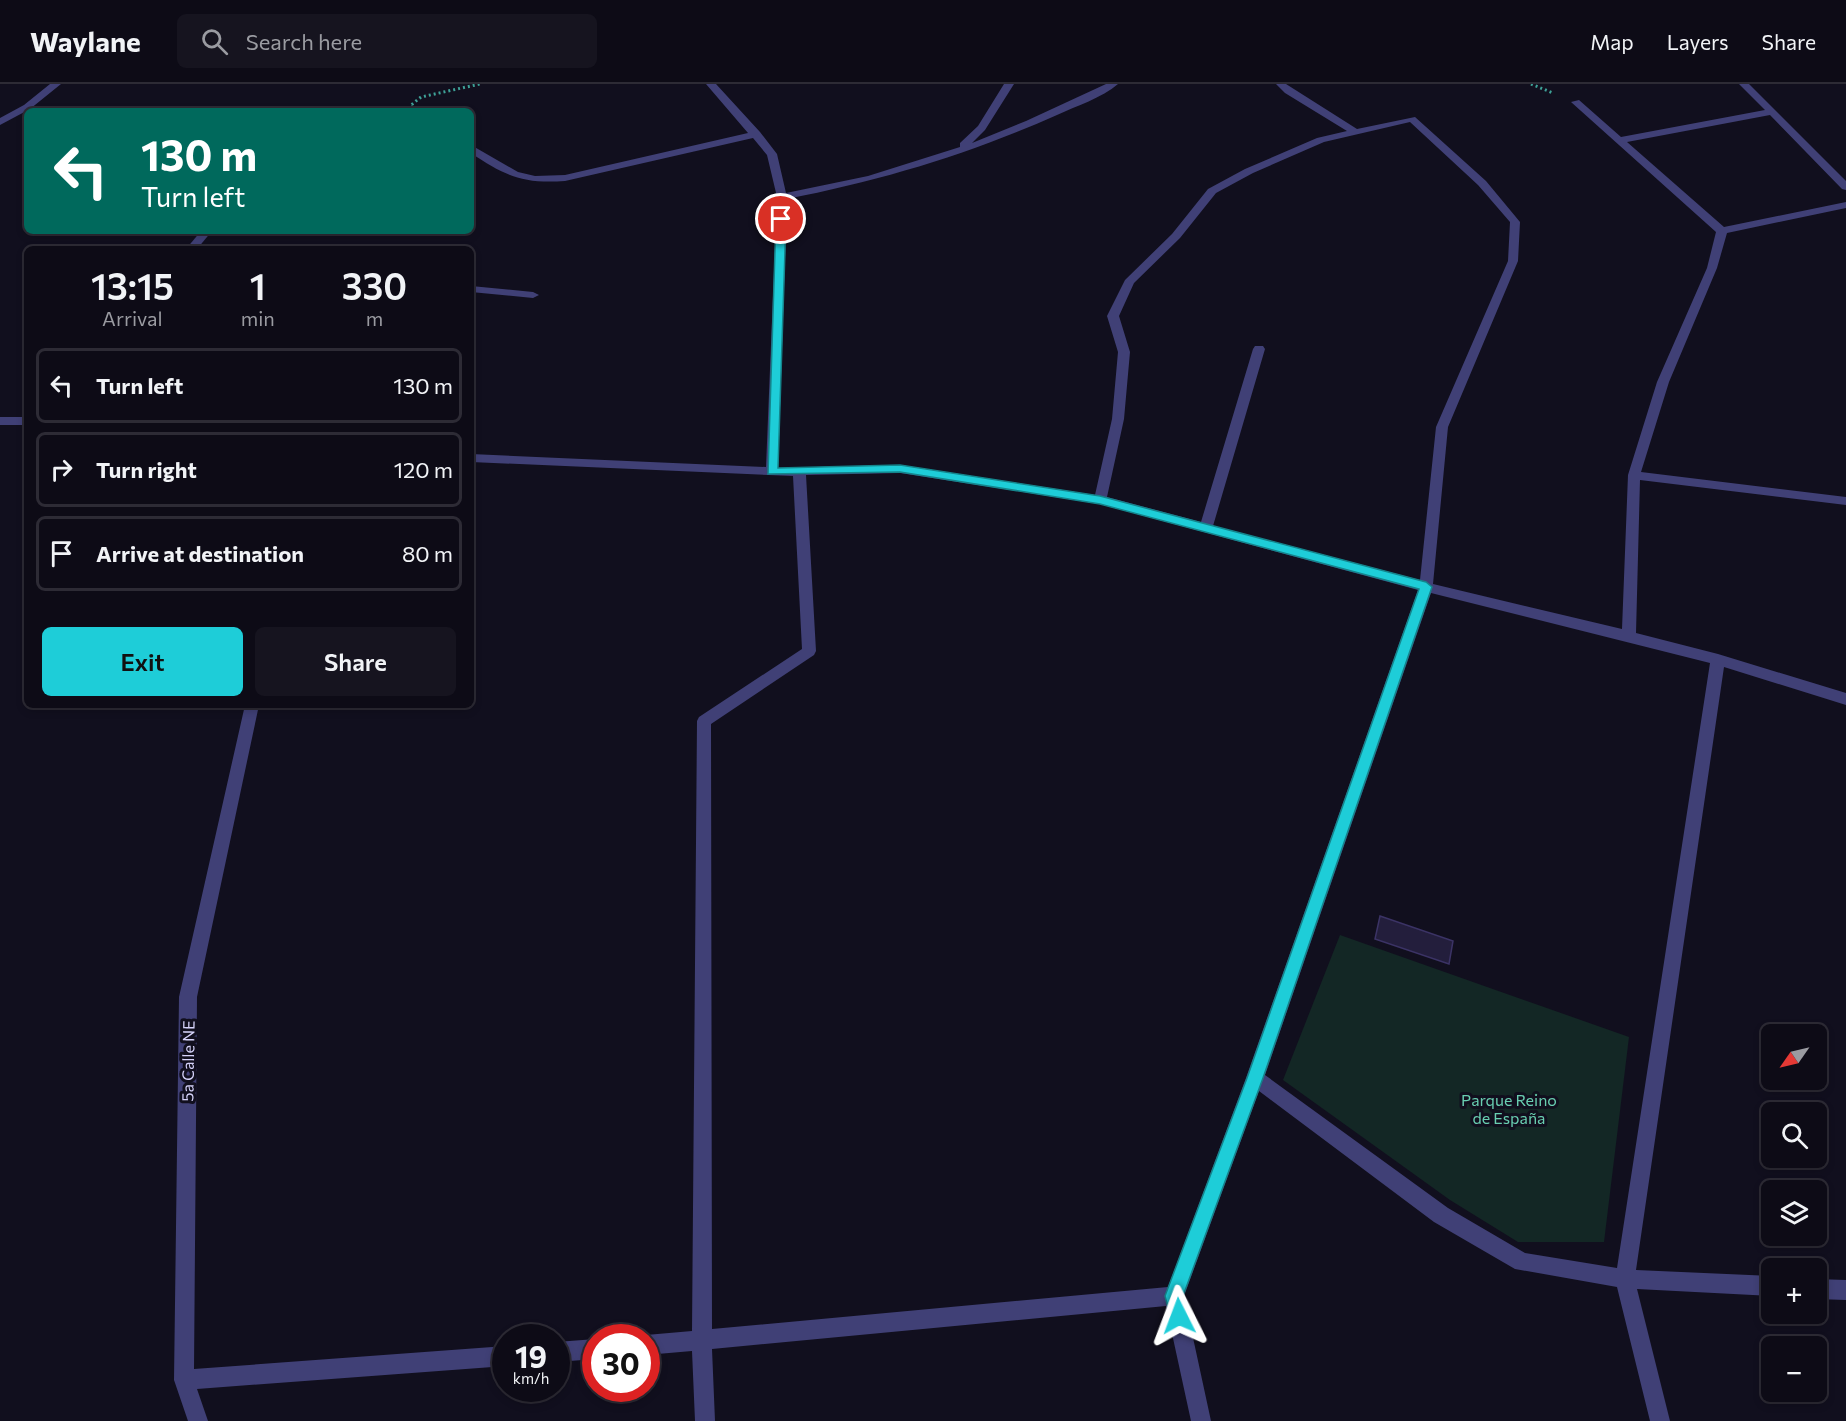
<!DOCTYPE html>
<html lang="en">
<head>
<meta charset="utf-8">
<style>
  :root { --surface:#0d0b16; --page:#16141f; --text:#f1f3f6; --muted:#9a9ba1; --line:#2d2b35; --accent:#1ecdd8 }
  body { margin:0; font-family:Commissioner,sans-serif; background:var(--page); color:var(--text); height:100vh; display:flex; flex-direction:column; font-size:22px; white-space:nowrap }
  * { box-sizing:border-box; margin:0 }
  p { font-size:20px; color:var(--muted) }
  .icon { flex:none; width:33px; height:33px; fill:none; stroke:currentColor; stroke-width:2; stroke-linecap:round; stroke-linejoin:round }
  .map { position:relative; flex:1; overflow:hidden }
  .details { position:absolute; left:24px; top:162px; width:450px; height:462px; display:flex; flex-direction:column; background:var(--surface); border-radius:9px; box-shadow:0 3px 9px #0003,0 0 0 2px var(--line) }
  .details>* { flex:none }
  .top-card { position:absolute; left:24px; top:24px; width:450px; height:126px; border-radius:9px; box-shadow:0 3px 9px #0003,0 0 0 2px var(--line); background:#00695c; color:#fff; overflow:hidden }
  .needle { width:39px; rotate:236deg }
  .tools { position:absolute; left:1761px; top:940px; display:grid; gap:12px }
  .tools a { display:grid; place-items:center; width:66px; height:66px; border-radius:9px; background:var(--surface); box-shadow:0 3px 9px #0003,0 0 0 2px var(--line); font-size:30px }
  .speed { position:absolute; left:492px; top:1240px; display:flex; gap:12px; font-size:30px; font-weight:700; text-align:center }
  .speed>* { display:grid; place-content:center; width:78px; height:78px; border-radius:50%; background:var(--surface); box-shadow:0 3px 9px #0003,0 0 0 2px var(--line); line-height:1 }
  .speed small { font-size:15px; font-weight:400 }
  .speed .limit { border:9px solid #d22; background:#fff; color:#111 }
  .pin { position:absolute; display:grid; place-items:center; width:51px; height:51px; color:#fff; margin:-26px; border:3px solid #fff; border-radius:50%; box-shadow:0 2px 6px #0007 }
  .me { position:absolute; width:66px; margin:-33px; rotate:357deg; stroke-linejoin:round; filter:drop-shadow(0 0 4px #0008) }
  .turn { display:flex; align-items:center; gap:21px; height:126px; padding:0 18px; font-size:27px }
  .turn .icon { width:78px; height:78px; stroke-width:2.5 }
  .turn b { display:block; font-size:42px; line-height:51px }
  .eta { display:flex; justify-content:space-evenly; align-items:center; height:102px; text-align:center }
  .eta b { font-size:36px; font-weight:600; line-height:42px }
  .cta { display:flex; gap:12px; margin-top:auto; padding:12px 18px }
  .cta a { flex:1; height:69px; border-radius:9px; background:var(--accent); color:#111; font-size:24px; font-weight:600; line-height:69px; text-align:center }
  .cta a+a { background:var(--page); color:var(--text) }
  ul { padding:0; list-style:none }
  li { display:flex; align-items:center; gap:18px; height:75px; margin:0 12px 9px; padding:0 6px; border:3px solid var(--line); border-radius:9px }
  li div { flex:1 }
  li b { display:block; font-size:22px }
  li em { font-style:normal }
  header { display:flex; align-items:center; gap:36px; box-sizing:border-box; height:84px; padding:0 30px; background:var(--surface); border-bottom:2px solid var(--line) }
  header strong { font-size:28px }
  nav { display:flex; gap:33px; margin-inline-start:auto; font-size:21px }
  .search { width:420px; height:54px; background:var(--page); display:flex; align-items:center; gap:15px; box-sizing:border-box; padding:0 21px; border-radius:9px; color:var(--muted); font-size:22px }
  .map>svg:first-child { display:block }
</style>
</head>
<body>
<header>
<strong>Waylane</strong>
<div class="search"><svg class="icon" aria-label="search" viewBox="0 0 24 24"><circle cx="10" cy="10" r="6"/><path d="M15 15l6 6"/></svg>Search here</div>
<nav><a>Map</a><a>Layers</a><a>Share</a></nav>
</header>
<div class="map">
<svg width="1846" height="1337" viewBox="0 0 1846 1337">
  <rect width="100%" height="100%" fill="#110f1e"/>
  <polygon fill="#132725" points="1340,851 1629,953 1604,1158 1518,1158 1450,1116 1283,996"/>
  <polygon fill="#231e3c" stroke="#3b3365" stroke-width="1.5" points="1380,832 1453,857 1449,880 1375,855"/>
  <g fill="none" stroke-linecap="round" stroke-linejoin="round">
    <g stroke="#3ea197" stroke-width="3" stroke-dasharray="2 3" stroke-linecap="butt">
      <polyline points="1531,0 1553,9"/>
      <polyline points="416,27 410,22 421,13 480,0"/>
    </g>
    <g fill="#404076" fill-rule="evenodd">
      <polygon points="50,0 61,0 30,25 0,41 0,34 24,21"/>
      <path d="M706 0H716L760 48 777 70 786 109 868 92 960 63V59L978 42 1004 0H1014L985 46 972 59 1026 37 1106 0H1118C1102 14 1076 22 1057 31 967 71 883 96 787 115L778 384 900 381 1095 411 1112 335 1118 268 1107 232 1125 196 1172 150 1208 105 1245 85 1317 54 1347 47 1285 9 1276 0H1286L1357 45 1415 33 1486 97 1520 138 1518 177 1448 343 1433 500 1622 545 1628 391 1657 298 1707 184 1716 148 1571 18 1579 16 1621 53 1765 26 1739 0H1749L1846 97V106L1842 105 1770 31 1627 58 1724 143 1846 118V124L1727 149 1717 184 1669 298 1641 388 1846 413V421L1640 396 1636 549 1718 570 1846 609V621L1724 583 1636 1186 1772 1192V1212L1637 1205 1670 1337H1650L1617 1203 1515 1185 1434 1138 1259 1007 1184 1212 1211 1337H1191L1166 1222 712 1265 715 1337H695L692 1267 646 1271V1254H639L646 1251 692 1247 697 637 699 633 802 565 793 392 471 378V370L766 383 777 113 767 71 753 54 565 97C523 100 505 92 471 69V61L518 88 535 92 565 91 748 49ZM1410 38 1478 101 1510 138 1508 177 1436 343 1420 496 1213 442 1265 265 1263 262H1255L1253 265 1201 438 1107 413 1124 335 1130 268 1119 232 1134 199 1180 154 1216 109 1253 89 1324 58ZM900 389 1100 420 1418 506 1246 994 1168 1203 712 1245 711 640 814 571 816 567 806 391ZM1431 509 1710 579 1617 1184 1525 1169 1448 1124 1265 991Z"/>
      <polygon points="201,147 212,147 197,165 186,165"/>
      <polygon points="471,202 533,208 539,211 533,214 471,208"/>
      <rect x="0" y="333" width="27" height="8"/>
      <polygon points="245,621 259,621 197,913 194,1285 506,1262 506,1282 197,1305 208,1337 188,1337 174,1296 179,913"/>
      <polygon points="1816,1195 1846,1196 1846,1216 1816,1215"/>
      <polygon points="596,1255 596,1275 556,1278 556,1258"/>
    </g>
  </g>
  <polygon fill="#1ecdd8" stroke="#14858c" stroke-width="1.5" points="781,132 786,135 778,384 900,381 1100,412 1426,498 1432,503 1263,994 1183,1212 1188,1232 1185,1239 1179,1241 1172,1239 1165,1212 1247,994 1419,505 1100,420 900,388 768,390 776,135"/>
  <g text-anchor="middle" stroke-width="6" stroke-linejoin="round" paint-order="stroke">
    <g font-size="16" fill="#d5d2f9" stroke="#110f1e">
      <text transform="translate(188 977) rotate(-89)" y="6">5a Calle NE</text>
    </g>
    <g font-size="16" fill="#69ceb1" stroke="#110f1e">
      <text x="1509" y="1022">Parque Reino<tspan x="1509" dy="18">de España</tspan></text>
    </g>
  </g>
</svg>
<div class="tools">
<a><svg class="needle" viewBox="-14 -14 28 28"><path d="M0-13l5 13h-10z" fill="#e53935"/><path d="M0 13l5-13h-10z" fill="#9a9ba1"/></svg></a>
<a><svg class="icon" aria-label="search" viewBox="0 0 24 24"><circle cx="10" cy="10" r="6"/><path d="M15 15l6 6"/></svg></a>
<a><svg class="icon" aria-label="layers" viewBox="0 0 24 24"><path d="M12 4l9 5-9 5-9-5zM3 14l9 5 9-5"/></svg></a>
<a>+</a>
<a>−</a>
</div>
<div class="speed"><div>19<small>km/h</small></div><div class="limit">30</div></div>
<div class="pin" style="left:781px;top:135px;background:#d93025"><svg class="icon" aria-label="arrive" viewBox="0 0 24 24"><path d="M6 21V4h12l-3 4 3 4H6"/></svg></div>
<svg class="me" style="left:1179px;top:1232px" viewBox="-20 -20 40 40"><path d="M0-17L14 15 0 8-14 15z" fill="#1ecdd8" stroke="#fff" stroke-width="4"/></svg>
<div class="top-card">
<div class="turn"><svg class="icon" aria-label="left" viewBox="0 0 24 24"><path d="M17 20v-9H6M10 6l-5 5 5 5"/></svg><div><b>130 m</b>Turn left</div></div>
</div>
<section class="details">
<div class="eta">
<div><b>13:15</b><p>Arrival</p></div>
<div><b>1</b><p>min</p></div>
<div><b>330</b><p>m</p></div>
</div>
<ul>
<li><svg class="icon" aria-label="left" viewBox="0 0 24 24"><path d="M17 20v-9H6M10 6l-5 5 5 5"/></svg><div><b>Turn left</b></div><em>130 m</em></li>
<li><svg class="icon" aria-label="right" viewBox="0 0 24 24"><path d="M7 20v-9h11M14 6l5 5-5 5"/></svg><div><b>Turn right</b></div><em>120 m</em></li>
<li><svg class="icon" aria-label="arrive" viewBox="0 0 24 24"><path d="M6 21V4h12l-3 4 3 4H6"/></svg><div><b>Arrive at destination</b></div><em>80 m</em></li>
</ul>
<div class="cta"><a>Exit</a><a>Share</a></div>
</section>
</div>
</body>
</html>
